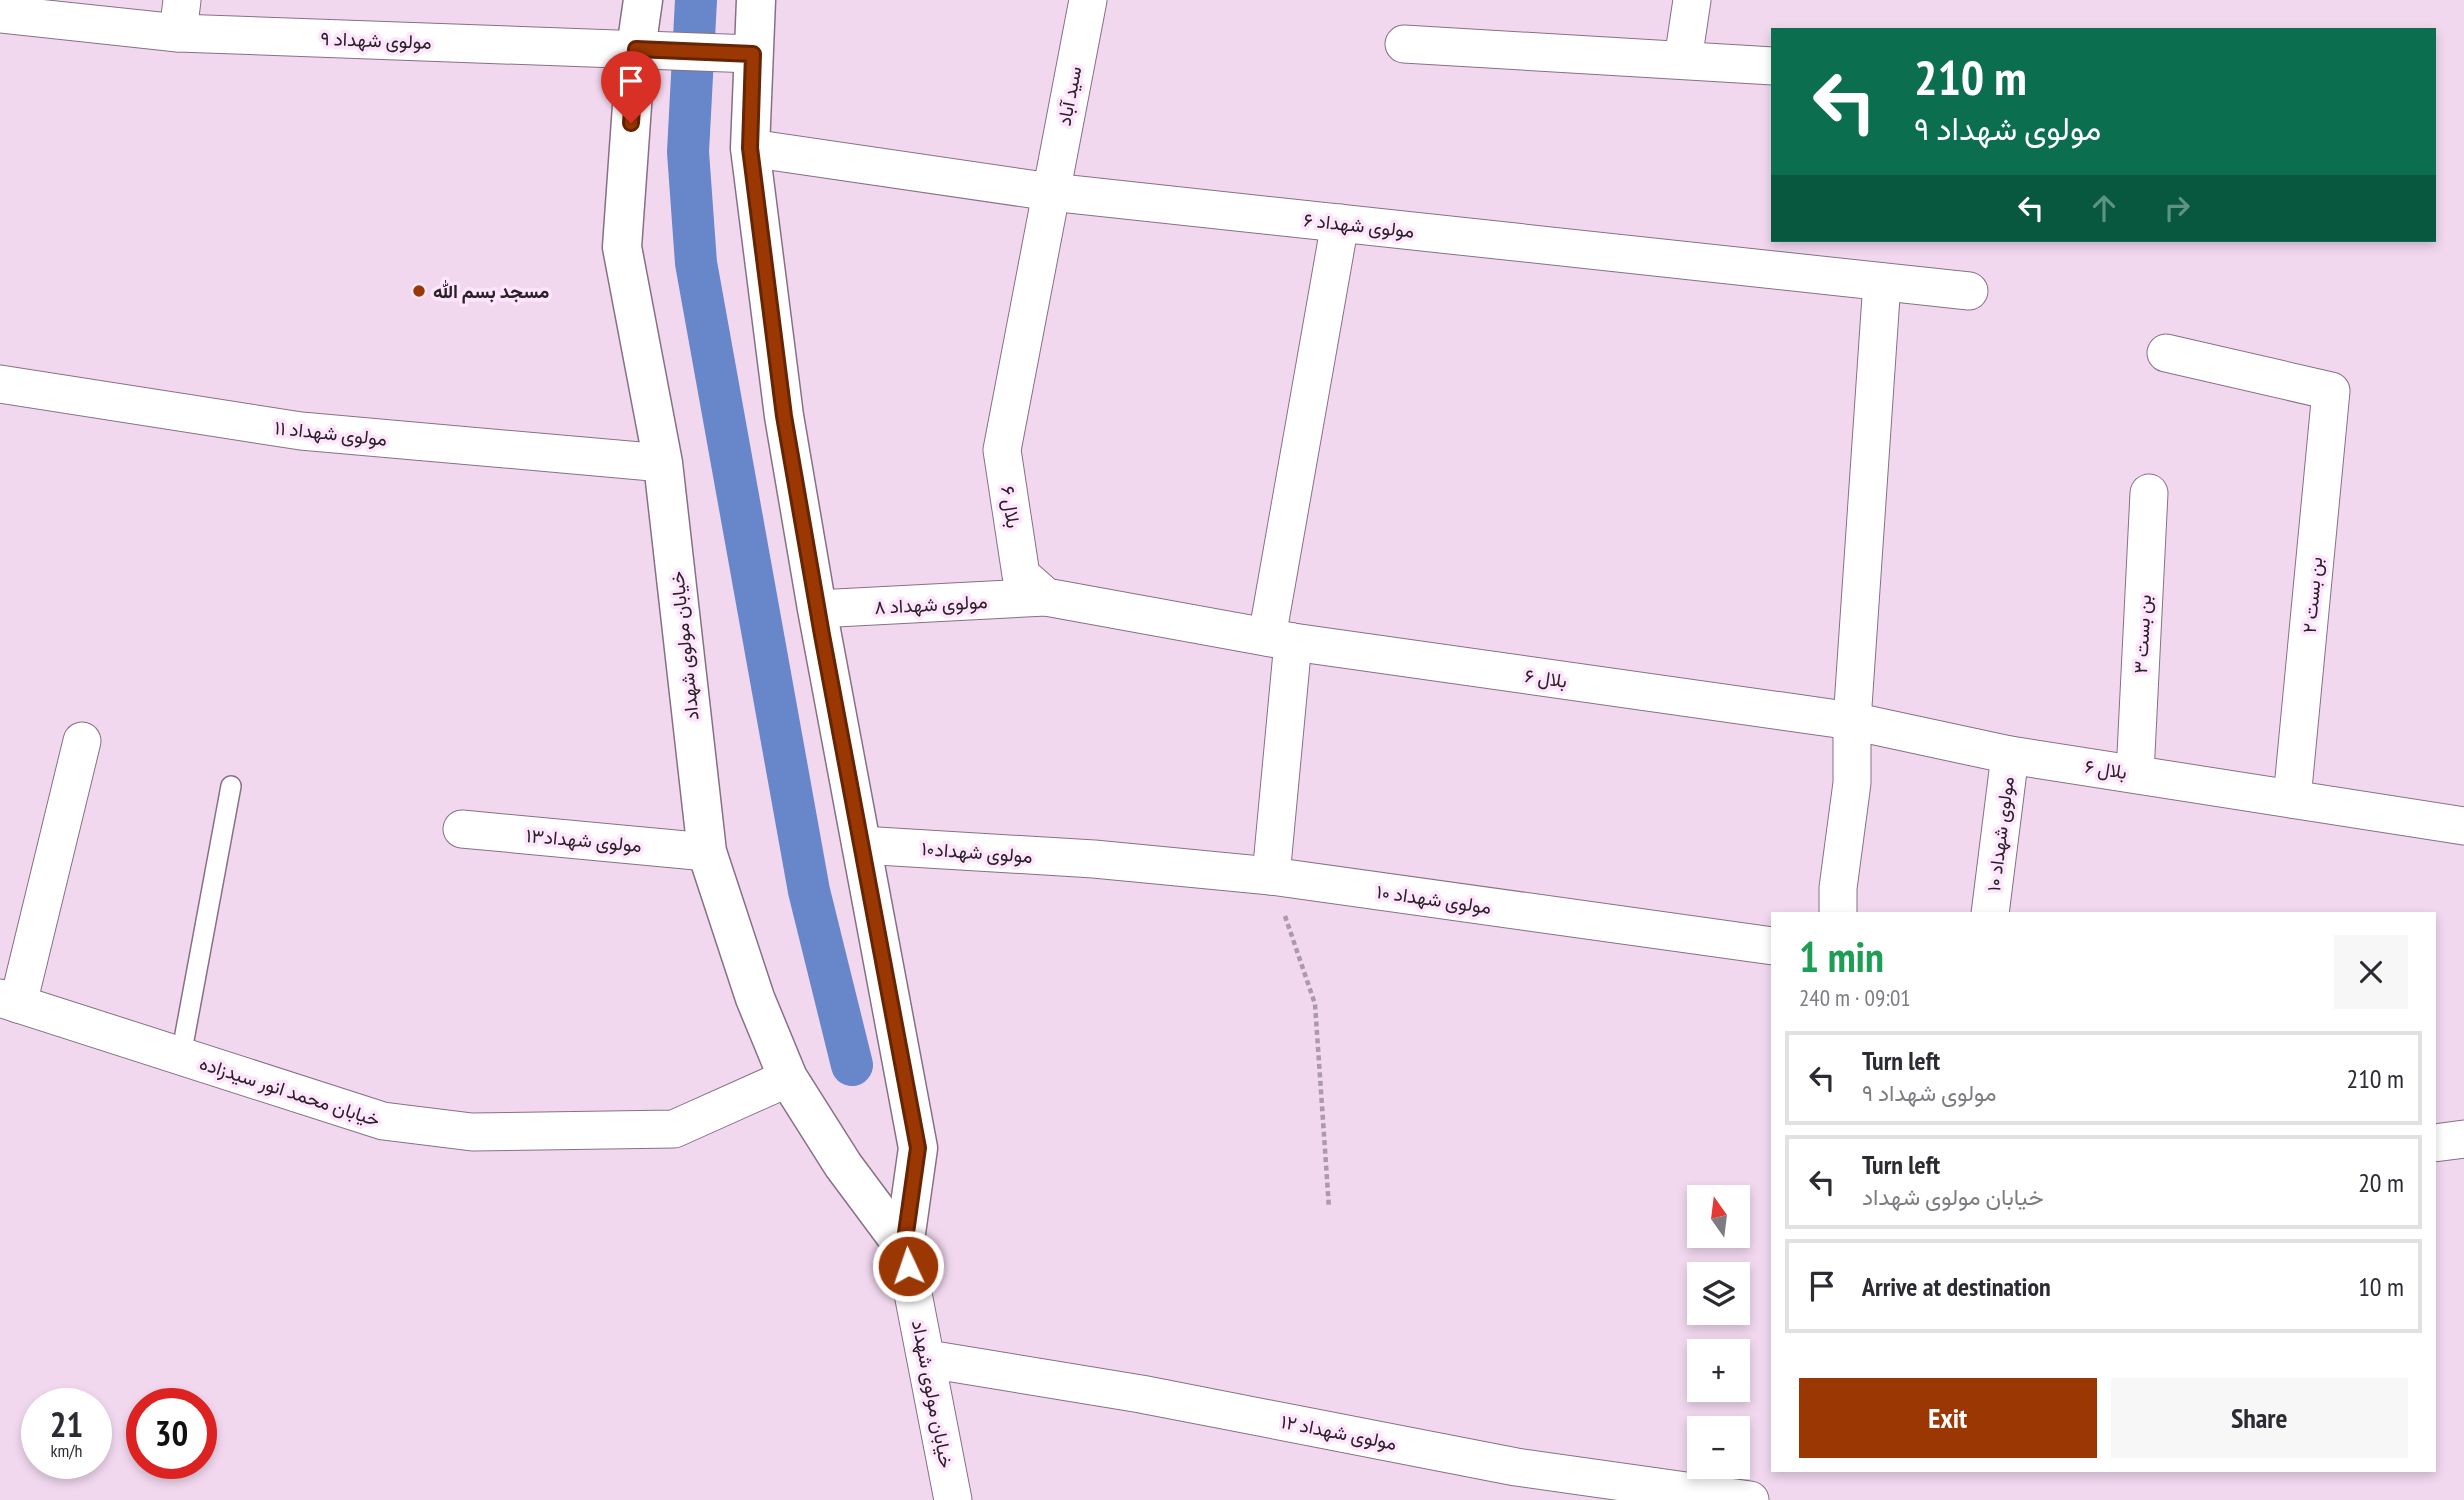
<!DOCTYPE html>
<html lang="en">
<head>
<meta charset="utf-8">
<style>
  :root { --surface:#fff; --page:#f7f7f7; --text:#2b2b33; --muted:#7c7c81; --line:#e1e1e2; --accent:#9b3703 }
  body { margin:0; font-family:"PT Sans Narrow",Vazirmatn,sans-serif; background:var(--page); color:var(--text); height:100vh; display:flex; flex-direction:column; font-size:26px; white-space:nowrap }
  * { box-sizing:border-box; margin:0 }
  p { font-size:23px; color:var(--muted) }
  .icon { flex:none; width:38px; height:38px; fill:none; stroke:currentColor; stroke-width:2; stroke-linecap:round; stroke-linejoin:round }
  .map { position:relative; flex:1; overflow:hidden }
  .details { position:absolute; left:1771px; top:912px; width:665px; height:560px; display:flex; flex-direction:column; background:var(--surface); border-radius:0px; box-shadow:0 4px 10px #0003 }
  .details>* { flex:none }
  .top-card { position:absolute; left:1771px; top:28px; width:665px; height:214px; border-radius:0px; box-shadow:0 4px 10px #0003; background:#0b6e4f; color:#fff; overflow:hidden }
  .needle { width:46px; rotate:346deg }
  .buttons { position:absolute; left:1687px; top:1185px; display:grid; gap:14px }
  .buttons a { display:grid; place-items:center; width:63px; height:63px; border-radius:0px; background:var(--surface); box-shadow:0 4px 10px #0003; font-size:35px }
  .speed { position:absolute; left:21px; top:1388px; display:flex; gap:14px; font-size:35px; font-weight:700; text-align:center }
  .speed>* { display:grid; place-content:center; width:91px; height:91px; border-radius:50%; background:var(--surface); box-shadow:0 4px 10px #0003; line-height:1 }
  .speed small { font-size:18px; font-weight:400 }
  .speed .limit { border:10px solid #d22; background:#fff; color:#111 }
  .pin { position:absolute; display:grid; place-items:center; width:60px; height:60px; color:#fff; margin:-72px -30px; border-radius:50% 50% 50% 0; rotate:-45deg; box-shadow:0 0 7px #0007 }
  .pin .icon { rotate:45deg }
  .me { position:absolute; width:77px; margin:-38px; rotate:357deg; stroke-linejoin:round; filter:drop-shadow(0 0 5px #0008) }
  .turn { display:flex; align-items:center; gap:24px; height:147px; padding:0 28px; font-size:32px }
  .turn .icon { width:91px; height:91px; stroke-width:2.5 }
  .turn b { display:block; font-size:49px; line-height:60px }
  .lanes { display:flex; align-items:center; height:66px; padding:0 28px; background:#0003; justify-content:center; gap:35px; direction:ltr }
  .lanes .off { opacity:.35 }
  .round { display:grid; place-items:center; flex:none; width:74px; height:74px; border-radius:0px; background:var(--page) }
  .headline { display:flex; align-items:center; justify-content:space-between; height:119px; padding:0 28px }
  h1 { font-size:42px; font-weight:600; line-height:52px; color:#1e9e55 }
  .action { display:flex; gap:14px; margin-top:auto; padding:14px 28px }
  .action a { flex:1; height:80px; border-radius:0px; background:var(--accent); color:#fff; font-size:28px; font-weight:600; line-height:80px; text-align:center }
  .action a+a { background:var(--page); color:var(--text) }
  ul { padding:0; list-style:none }
  li { display:flex; align-items:center; gap:21px; height:94px; margin:0 14px 10px; padding:0 14px; border:4px solid var(--line); border-radius:0px }
  li div { flex:1 }
  li b { display:block; font-size:26px }
  li em { font-style:normal }
  .map>svg:first-child { display:block }
</style>
</head>
<body>
<div class="map">
<svg width="2464" height="1500" viewBox="0 0 2464 1500">
  <rect width="100%" height="100%" fill="#f1d8ef"/>
  <g fill="none" stroke-linecap="round" stroke-linejoin="round">
    <polyline stroke="#6787ca" stroke-width="42" points="696,0 688,152 696,263 809,891 852,1065"/>
    <g stroke="#877085" stroke-width="22">
      <polyline id="lane" points="181,1056 231,786"/>
    </g>
    <g stroke="#877085" stroke-width="39">
      <g id="street">
        <polyline points="1088,0 1002,450 1021,575 1046,597 1293,642 1852,721 2010,755 2464,826"/>
        <polyline points="0,14 178,33 753,54"/>
        <polyline points="178,33 182,0"/>
        <polyline points="1404,44 1773,66"/>
        <polyline points="1683,60 1692,0"/>
        <polyline points="750,148 1051,192 1969,291"/>
        <polyline points="2166,353 2331,391 2292,799"/>
        <polyline points="0,384 301,431 663,463"/>
        <polyline points="817,609 1046,597"/>
        <polyline points="1267,637 1340,223"/>
        <polyline points="2135,774 2149,493"/>
        <polyline points="462,829 707,852"/>
        <polyline points="861,845 1094,859 1271,876 1773,946"/>
        <polyline points="1271,876 1293,642"/>
        <polyline points="1838,914 1838,888 1852,783 1852,721 1882,282"/>
        <polyline points="1990,914 2010,755"/>
        <polyline points="0,998 383,1121 472,1132 674,1129 788,1078"/>
        <polyline points="18,1004 82,741"/>
        <polyline points="2434,1143 2464,1139"/>
        <polyline points="904,1247 953,1500"/>
        <polyline points="928,1359 1141,1394 1516,1467 1750,1500"/>
      </g>
    </g>
    <g stroke="#877085" stroke-width="41">
      <g id="secondary">
        <polyline points="643,0 636,49 622,247 663,463 707,852 755,998 788,1078 843,1165 904,1247"/>
        <polyline points="756,0 750,148 784,416 817,609 918,1148 904,1247"/>
      </g>
    </g>
    <polyline stroke="#ac99ab" stroke-width="4.5" stroke-dasharray="5 3.5" stroke-linecap="butt" points="1285,916 1315,1004 1329,1208"/>
    <use href="#lane" stroke="#fff" stroke-width="19"/>
    <use href="#street" stroke="#fff" stroke-width="37"/>
    <use href="#secondary" stroke="#fff" stroke-width="38"/>
  </g>
  <g fill="none" stroke-linecap="round" stroke-linejoin="round">
    <g stroke="#652402" stroke-width="18">
      <polyline id="route" points="631,123 636,49 753,54 750,148 784,416 822,635 918,1148 904,1247 908,1266"/>
    </g>
    <use href="#route" stroke="#9b3703" stroke-width="12"/>
  </g>
  <circle fill="#9b3703" stroke="#fee5fc" stroke-width="2.5" cx="419" cy="291" r="7"/>
  <g text-anchor="middle" stroke-width="7" stroke-linejoin="round" paint-order="stroke">
    <g font-size="19" fill="#292028" stroke="#fee5fc">
      <text transform="translate(376 40) rotate(2)" y="7">مولوی شهداد ۹</text>
      <text transform="translate(1069 96) rotate(-79)" y="7">سید آباد</text>
      <text transform="translate(1359 225) rotate(6)" y="7">مولوی شهداد ۶</text>
      <text transform="translate(331 433) rotate(6)" y="7">مولوی شهداد ۱۱</text>
      <text transform="translate(1011 507) rotate(82)" y="7">بلال ۶</text>
      <text transform="translate(2312 595) rotate(-85)" y="7">بن بست ۲</text>
      <text transform="translate(931 604) rotate(-3)" y="7">مولوی شهداد ۸</text>
      <text transform="translate(2142 634) rotate(-87)" y="7">بن بست ۳</text>
      <text transform="translate(684 646) rotate(-96)" y="7">خیابان مولوی شهداد</text>
      <text transform="translate(1546 678) rotate(8)" y="7">بلال ۶</text>
      <text transform="translate(2106 769) rotate(9)" y="7">بلال ۶</text>
      <text transform="translate(2000 834) rotate(-83)" y="7">مولوی شهداد ۱۰</text>
      <text transform="translate(584 840) rotate(5)" y="7">مولوی شهداد۱۳</text>
      <text transform="translate(977 852) rotate(4)" y="7">مولوی شهداد۱۰</text>
      <text transform="translate(1434 899) rotate(8)" y="7">مولوی شهداد ۱۰</text>
      <text transform="translate(290 1091) rotate(18)" y="7">خیابان محمد انور سیدزاده</text>
      <text transform="translate(933 1394) rotate(79)" y="7">خیابان مولوی شهداد</text>
      <text transform="translate(1339 1432) rotate(11)" y="7">مولوی شهداد ۱۲</text>
    </g>
    <g font-size="19" font-weight="bold" fill="#292028" stroke="#fee5fc" text-anchor="start">
      <text x="433" y="298">مسجد بسم الله</text>
    </g>
  </g>
</svg>
<div class="buttons">
<a><svg class="needle" viewBox="-14 -14 28 28"><path d="M0-13l5 13h-10z" fill="#e53935"/><path d="M0 13l5-13h-10z" fill="#7c7c81"/></svg></a>
<a><svg class="icon" aria-label="layers" viewBox="0 0 24 24"><path d="M12 4l9 5-9 5-9-5zM3 14l9 5 9-5"/></svg></a>
<a>+</a>
<a>−</a>
</div>
<div class="speed"><div>21<small>km/h</small></div><div class="limit">30</div></div>
<div class="pin" style="left:631px;top:123px;background:#d93025"><svg class="icon" aria-label="arrive" viewBox="0 0 24 24"><path d="M6 21V4h12l-3 4 3 4H6"/></svg></div>
<svg class="me" style="left:908px;top:1266px" viewBox="-20 -20 40 40"><circle r="17" fill="#9b3703" stroke="#fff" stroke-width="3"/><path d="M0-11L8 9 0 5-8 9z" fill="#fff"/></svg>
<div class="top-card">
<div class="turn"><svg class="icon" aria-label="left" viewBox="0 0 24 24"><path d="M17 20v-9H6M10 6l-5 5 5 5"/></svg><div><b>210 m</b>مولوی شهداد ۹</div></div>
<div class="lanes"><svg class="icon" aria-label="left" viewBox="0 0 24 24"><path d="M17 20v-9H6M10 6l-5 5 5 5"/></svg><svg class="icon off" aria-label="ahead" viewBox="0 0 24 24"><path d="M12 20V5M6 11l6-6 6 6"/></svg><svg class="icon off" aria-label="right" viewBox="0 0 24 24"><path d="M7 20v-9h11M14 6l5 5-5 5"/></svg></div>
</div>
<section class="details">
<div class="headline"><div><h1>1 min</h1><p>240 m · 09:01</p></div><a class="round"><svg class="icon" aria-label="close" viewBox="0 0 24 24"><path d="M6 6l12 12M18 6L6 18"/></svg></a></div>
<ul>
<li><svg class="icon" aria-label="left" viewBox="0 0 24 24"><path d="M17 20v-9H6M10 6l-5 5 5 5"/></svg><div><b>Turn left</b><p>مولوی شهداد ۹</p></div><em>210 m</em></li>
<li><svg class="icon" aria-label="left" viewBox="0 0 24 24"><path d="M17 20v-9H6M10 6l-5 5 5 5"/></svg><div><b>Turn left</b><p>خیابان مولوی شهداد</p></div><em>20 m</em></li>
<li><svg class="icon" aria-label="arrive" viewBox="0 0 24 24"><path d="M6 21V4h12l-3 4 3 4H6"/></svg><div><b>Arrive at destination</b></div><em>10 m</em></li>
</ul>
<div class="action"><a>Exit</a><a>Share</a></div>
</section>
</div>
</body>
</html>
